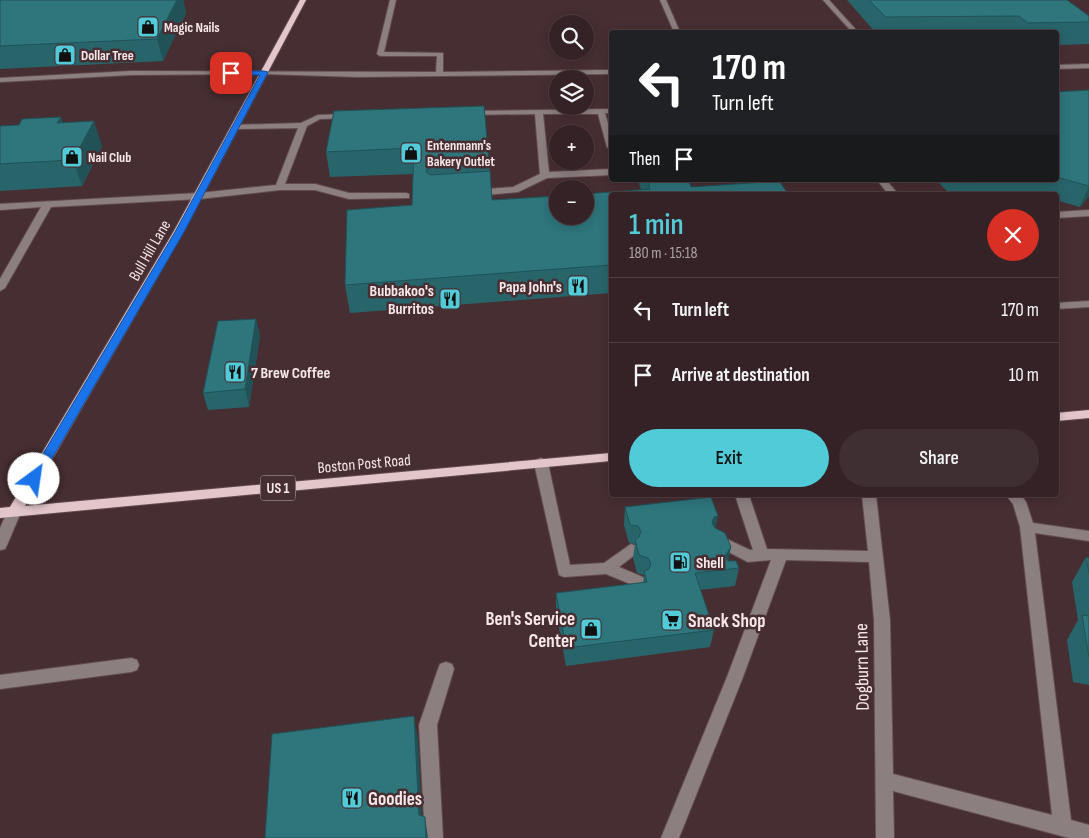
<!DOCTYPE html>
<html lang="en">
<head>
<meta charset="utf-8">
<style>
  :root { --surface:#352226; --page:#402f32; --text:#f1f3f6; --muted:#aaa4a7; --line:#4f3f43; --accent:#52cbd8 }
  body { margin:0; font-family:"Sofia Sans Condensed",sans-serif; background:var(--page); color:var(--text); height:100vh; display:flex; flex-direction:column; font-size:19px; white-space:nowrap }
  * { box-sizing:border-box; margin:0 }
  p { font-size:16px; color:var(--muted) }
  .icon { flex:none; width:28px; height:28px; fill:none; stroke:currentColor; stroke-width:2; stroke-linecap:round; stroke-linejoin:round }
  .map { position:relative; flex:1; overflow:hidden }
  .panel { position:absolute; left:609px; top:192px; width:450px; height:305px; display:flex; flex-direction:column; background:var(--surface); border-radius:5px; box-shadow:0 2px 12px #0003,0 0 0 1px var(--line) }
  .panel>* { flex:none }
  .hud { position:absolute; left:609px; top:30px; width:450px; height:152px; border-radius:5px; box-shadow:0 2px 12px #0003,0 0 0 1px var(--line); background:#202124; color:#fff; overflow:hidden }
  .controls { position:absolute; left:549px; top:15px; display:grid; gap:10px }
  .controls a { display:grid; place-items:center; width:45px; height:45px; border-radius:50%; background:var(--surface); box-shadow:0 2px 12px #0003,0 0 0 1px var(--line); font-size:25px }
  .pin { position:absolute; display:grid; place-items:center; width:42px; height:42px; color:#fff; margin:-21px; border-radius:10px; box-shadow:0 2px 8px #0006 }
  .me { position:absolute; width:55px; margin:-28px; rotate:31deg; stroke-linejoin:round; filter:drop-shadow(0 0 4px #0008) }
  .turn { display:flex; align-items:center; gap:18px; height:105px; padding:0 20px; font-size:22px }
  .turn .icon { width:65px; height:65px; stroke-width:2.5 }
  .turn b { display:block; font-size:35px; line-height:42px }
  .then { display:flex; align-items:center; height:48px; padding:0 20px; background:#0003; gap:10px; font-size:19px }
  .round { display:grid; place-items:center; flex:none; width:52px; height:52px; border-radius:26px; background:var(--page) }
  .summary { display:flex; align-items:center; justify-content:space-between; height:85px; padding:0 20px }
  h1 { font-size:30px; font-weight:600; line-height:38px; color:var(--accent) }
  .primary-button { display:flex; gap:10px; margin-top:auto; padding:10px 20px }
  .primary-button a { flex:1; height:58px; border-radius:30px; background:var(--accent); color:#111; font-size:20px; font-weight:600; line-height:58px; text-align:center }
  .primary-button a+a { background:var(--page); color:var(--text) }
  ul { padding:0; list-style:none }
  li { display:flex; align-items:center; gap:15px; height:65px; padding:0 20px; border-top:1px solid var(--line) }
  li div { flex:1 }
  li b { display:block; font-size:19px }
  li em { font-style:normal }
  .map>svg:first-child { display:block }
</style>
</head>
<body>
<div class="map">
<svg width="1089" height="838" viewBox="0 0 1089 838">
  <rect width="100%" height="100%" fill="#472e32"/>
  <g fill="none" stroke-linecap="round" stroke-linejoin="round">
    <g stroke="#634c4f" stroke-width="2">
      <g id="minor">
        <polygon points="390,0 396,0 384,52 443,53 443,72 611,70 611,74 357,77 264,74 131,75 0,82 0,78 131,71 436,72 437,56 380,56 377,54"/>
        <polygon points="660,0 666,0 680,32 674,32"/>
        <polygon points="823,0 829,0 858,32 852,32"/>
        <polygon points="1089,64 1089,68 1056,69 1056,65"/>
        <polygon points="611,109 611,113 605,113 611,134 611,150 607,147 598,114 543,114 549,172 611,169 611,175 547,178 518,192 475,196 470,193 475,190 513,187 540,174 535,114 468,115 465,115 465,111"/>
        <polygon points="351,114 351,118 348,118 320,119 307,126 285,184 315,184 349,193 406,193 409,194 409,198 349,199 315,190 280,190 199,199 51,207 5,288 0,291 0,279 41,207 0,210 0,204 199,193 276,185 298,128 236,129 232,127 233,125 301,123 318,115"/>
        <polygon points="877,180 886,180 899,195 889,195"/>
        <polygon points="1089,210 1089,216 1056,218 1056,212"/>
        <polygon points="1089,301 1089,307 1056,309 1056,303"/>
        <polygon points="541,458 546,460 548,463 570,565 604,563 631,544 636,546 638,550 636,554 619,567 645,578 647,582 645,586 640,588 606,574 564,577 559,575 534,463 536,460"/>
        <polygon points="735,495 749,495 767,549 868,551 862,495 876,495 890,620 893,774 1052,815 1020,527 1013,504 1006,495 1021,495 1026,502 1033,523 1089,531 1089,541 1035,533 1071,820 1089,825 1089,838 1069,838 893,791 894,838 876,838 874,620 869,562 786,560 743,677 679,838 661,838 727,677 771,560 748,562 713,544 711,540 713,536 718,535 750,550 753,550"/>
        <polygon points="14,507 19,508 21,512 7,545 5,549 0,550 0,528 9,508"/>
        <polygon points="131,658 137,660 139,665 137,670 131,672 0,689 0,675"/>
        <polygon points="446,662 452,664 454,669 437,725 443,838 425,838 419,725 438,669 440,664"/>
      </g>
    </g>
    <g stroke="#634c4f" stroke-width="2">
      <g id="major">
        <polygon points="300,0 306,0 184,231 25,506 611,453 611,461 0,518 0,508 10,507 174,231"/>
        <polygon points="1089,410 1089,418 1056,421 1056,413"/>
      </g>
    </g>
    <use href="#minor" fill="#8c7f80" fill-rule="evenodd"/>
    <use href="#major" fill="#e2c6ca" fill-rule="evenodd"/>
  </g>
  <g fill="#28656b">
    <polygon points="0,0 183,0 186,13 163,61 0,69"/>
    <polygon points="847,0 1067,0 1089,16 1089,44 1056,45 1056,32 875,32"/>
    <polygon points="1089,90 1089,196 1080,207 1056,200 1056,195 951,195 936,180 1056,180 1056,92"/>
    <polygon points="334,111 489,161 492,200 641,190 638,180 689,180 691,187 611,195 611,293 350,313 345,285 412,205 413,174 330,177 326,152"/>
    <polygon points="61,117 62,122 102,146 82,186 0,191 0,126 19,125"/>
    <polygon points="256,319 260,336 249,407 208,410 203,393"/>
    <polygon points="625,507 716,528 731,547 728,561 739,568 735,586 700,590 714,630 710,647 566,666 556,611 556,593 643,583 644,575 637,573 633,558 635,544 629,543 624,525"/>
    <polygon points="1086,557 1089,558 1089,685 1073,682 1067,640 1078,620 1072,582"/>
  </g>
  <g fill="#205257">
    <polygon points="177,0 183,0 186,13 163,61 157,39"/>
    <polygon points="61,117 69,142 57,123"/>
    <polygon points="94,121 102,146 82,186 73,160"/>
    <polygon points="1089,186 1089,196 1080,207"/>
    <polygon points="256,319 260,336 249,407 245,389"/>
    <polygon points="718,516 715,534 712,523 714,517"/>
    <polygon points="731,547 727,565 725,556"/>
    <polygon points="414,716 418,740 423,838 419,815"/>
    <polygon points="425,817 428,838 426,838"/>
  </g>
  <g fill="#2e757c" stroke="#205257">
    <polygon points="0,0 177,0 157,39 0,46"/>
    <polygon points="869,0 1067,0 1089,16 1089,22 1028,23 1019,16 886,17"/>
    <polygon points="1089,90 1089,186 1056,177 1056,92"/>
    <polygon points="484,106 489,161 428,166 426,172 431,175 490,171 492,200 558,196 558,216 585,216 585,194 650,189 648,180 689,180 691,187 779,181 789,195 611,195 611,265 345,285 347,210 412,205 414,148 326,152 334,111"/>
    <polygon points="61,117 57,123 94,121 73,160 0,164 0,126 19,125 22,119"/>
    <polygon points="963,180 1003,180 966,183"/>
    <polygon points="256,319 245,389 203,393 218,321"/>
    <polygon points="711,497 718,516 714,517 712,523 715,528 725,533 731,547 725,556 728,561 736,561 739,568 695,573 714,630 566,648 556,593 647,582 644,571 649,569 651,563 648,558 639,555 635,540 639,537 641,531 638,526 630,525 625,507"/>
    <polygon points="1086,557 1089,558 1089,573"/>
    <polygon points="1082,615 1089,616 1089,657"/>
    <polygon points="414,716 419,815 425,817 426,838 265,838 272,734"/>
  </g>
  <polygon fill="#1a73e8" stroke="#114b97" points="228,71 264,71 268,72 184,232 40,479 38,482 30,482 28,479 175,232 260,75 231,75 228,74"/>
  <defs>
    <g id="shop-square" transform="scale(1.125)"><rect x="-9" y="-9" width="18" height="18" rx="4" fill="#52cbd8" stroke="#472e32"/><path d="M-5-2.5h2.3a2.7 3.5 0 0 1 5.4 0H5L5.5 6h-11ZM-1.5-2.5h3a1.5 2.3 0 0 0-3 0Z" fill="#111"/></g>
    <g id="restaurant-square" transform="scale(1.125)"><rect x="-9" y="-9" width="18" height="18" rx="4" fill="#52cbd8" stroke="#472e32"/><path d="M-5-6h1v4h1v-4h1v4h1v-4h1v5L-1.5 .5V6h-2V.5L-5-1ZM5-6V6H3V1.5H1.5Q1.5-4 5-6Z" fill="#111"/></g>
    <g id="fuel-square" transform="scale(1.125)"><rect x="-9" y="-9" width="18" height="18" rx="4" fill="#52cbd8" stroke="#472e32"/><path d="M-5.5-6h7V0h2V4h1.3V-2.5L3-4.5l.8-.8L6-3V5H2.5V1h-1V6h-7ZM-4.2-4.7v3.2H.2V-4.7Z" fill="#111"/></g>
    <g id="supermarket-square" transform="scale(1.125)"><rect x="-9" y="-9" width="18" height="18" rx="4" fill="#52cbd8" stroke="#472e32"/><path d="M-6-5.5h2.5l.6 2H6L4.5 2H-2.5L-4.4-4H-6ZM-1.5 3.2a1.3 1.3 0 1 0 .1 0ZM3 3.2a1.3 1.3 0 1 0 .1 0Z" fill="#111"/></g>
  </defs>
  <g fill-rule="evenodd">
    <use href="#shop-square" x="148" y="27"/>
    <use href="#shop-square" x="65" y="55"/>
    <use href="#shop-square" x="411" y="153"/>
    <use href="#shop-square" x="72" y="157"/>
    <use href="#restaurant-square" x="578" y="286"/>
    <use href="#restaurant-square" x="450" y="299"/>
    <use href="#restaurant-square" x="235" y="372"/>
    <use href="#fuel-square" x="680" y="562"/>
    <use href="#supermarket-square" x="672" y="620"/>
    <use href="#shop-square" x="591" y="629"/>
    <use href="#restaurant-square" x="352" y="798"/>
  </g>
  <g text-anchor="middle" stroke-width="5" stroke-linejoin="round" paint-order="stroke">
    <g font-size="14" font-weight="bold" fill="#f7e7e8" stroke="#472e32" text-anchor="start">
      <text x="164" y="32">Magic Nails</text>
      <text x="81" y="60">Dollar Tree</text>
      <text x="427" y="150">Entenmann's<tspan x="427" dy="16">Bakery Outlet</tspan></text>
      <text x="88" y="162">Nail Club</text>
    </g>
    <rect fill="#472e32" stroke="#c2b0b1" stroke-width="1" x="260.5" y="475.5" width="35" height="25" rx="4"/>
    <g font-size="15" font-weight="bold" fill="#f7e7e8">
      <text x="278" y="493">US 1</text>
    </g>
    <g font-size="16" fill="#f7e7e8" stroke="#472e32">
      <text transform="translate(149 250) rotate(-60)" y="6">Bull Hill Lane</text>
      <text transform="translate(364 463) rotate(-5)" y="6">Boston Post Road</text>
    </g>
    <g font-size="16" font-weight="bold" fill="#f7e7e8" stroke="#472e32" text-anchor="end">
      <text x="562" y="292">Papa John's</text>
      <text x="434" y="296">Bubbakoo's<tspan x="434" dy="18">Burritos</tspan></text>
      <text x="251" y="378" text-anchor="start">7 Brew Coffee</text>
      <text x="696" y="568" text-anchor="start">Shell</text>
    </g>
    <g font-size="19" font-weight="bold" fill="#f7e7e8" stroke="#472e32" text-anchor="start">
      <text x="575" y="625" text-anchor="end">Ben's Service<tspan x="575" dy="22">Center</tspan></text>
      <text x="688" y="627">Snack Shop</text>
      <text x="368" y="805">Goodies</text>
    </g>
    <g font-size="19" fill="#f7e7e8" stroke="#472e32">
      <text transform="translate(861 667) rotate(-91)" y="7">Dogburn Lane</text>
    </g>
  </g>
</svg>
<div class="controls">
<a><svg class="icon" aria-label="search" viewBox="0 0 24 24"><circle cx="10" cy="10" r="6"/><path d="M15 15l6 6"/></svg></a>
<a><svg class="icon" aria-label="layers" viewBox="0 0 24 24"><path d="M12 4l9 5-9 5-9-5zM3 14l9 5 9-5"/></svg></a>
<a>+</a>
<a>−</a>
</div>
<div class="pin" style="left:231px;top:73px;background:#d93025"><svg class="icon" aria-label="arrive" viewBox="0 0 24 24"><path d="M6 21V4h12l-3 4 3 4H6"/></svg></div>
<svg class="me" style="left:34px;top:479px" viewBox="-20 -20 40 40"><circle r="19" fill="#fff"/><path d="M0-13L10 11 0 6-10 11z" fill="#1a73e8"/></svg>
<div class="hud">
<div class="turn"><svg class="icon" aria-label="left" viewBox="0 0 24 24"><path d="M17 20v-9H6M10 6l-5 5 5 5"/></svg><div><b>170 m</b>Turn left</div></div>
<div class="then">Then<svg class="icon" aria-label="arrive" viewBox="0 0 24 24"><path d="M6 21V4h12l-3 4 3 4H6"/></svg></div>
</div>
<section class="panel">
<div class="summary"><div><h1>1 min</h1><p>180 m · 15:18</p></div><a class="round" style="background:#d93025;color:#fff"><svg class="icon" aria-label="close" viewBox="0 0 24 24"><path d="M6 6l12 12M18 6L6 18"/></svg></a></div>
<ul>
<li><svg class="icon" aria-label="left" viewBox="0 0 24 24"><path d="M17 20v-9H6M10 6l-5 5 5 5"/></svg><div><b>Turn left</b></div><em>170 m</em></li>
<li><svg class="icon" aria-label="arrive" viewBox="0 0 24 24"><path d="M6 21V4h12l-3 4 3 4H6"/></svg><div><b>Arrive at destination</b></div><em>10 m</em></li>
</ul>
<div class="primary-button"><a>Exit</a><a>Share</a></div>
</section>
</div>
</body>
</html>
